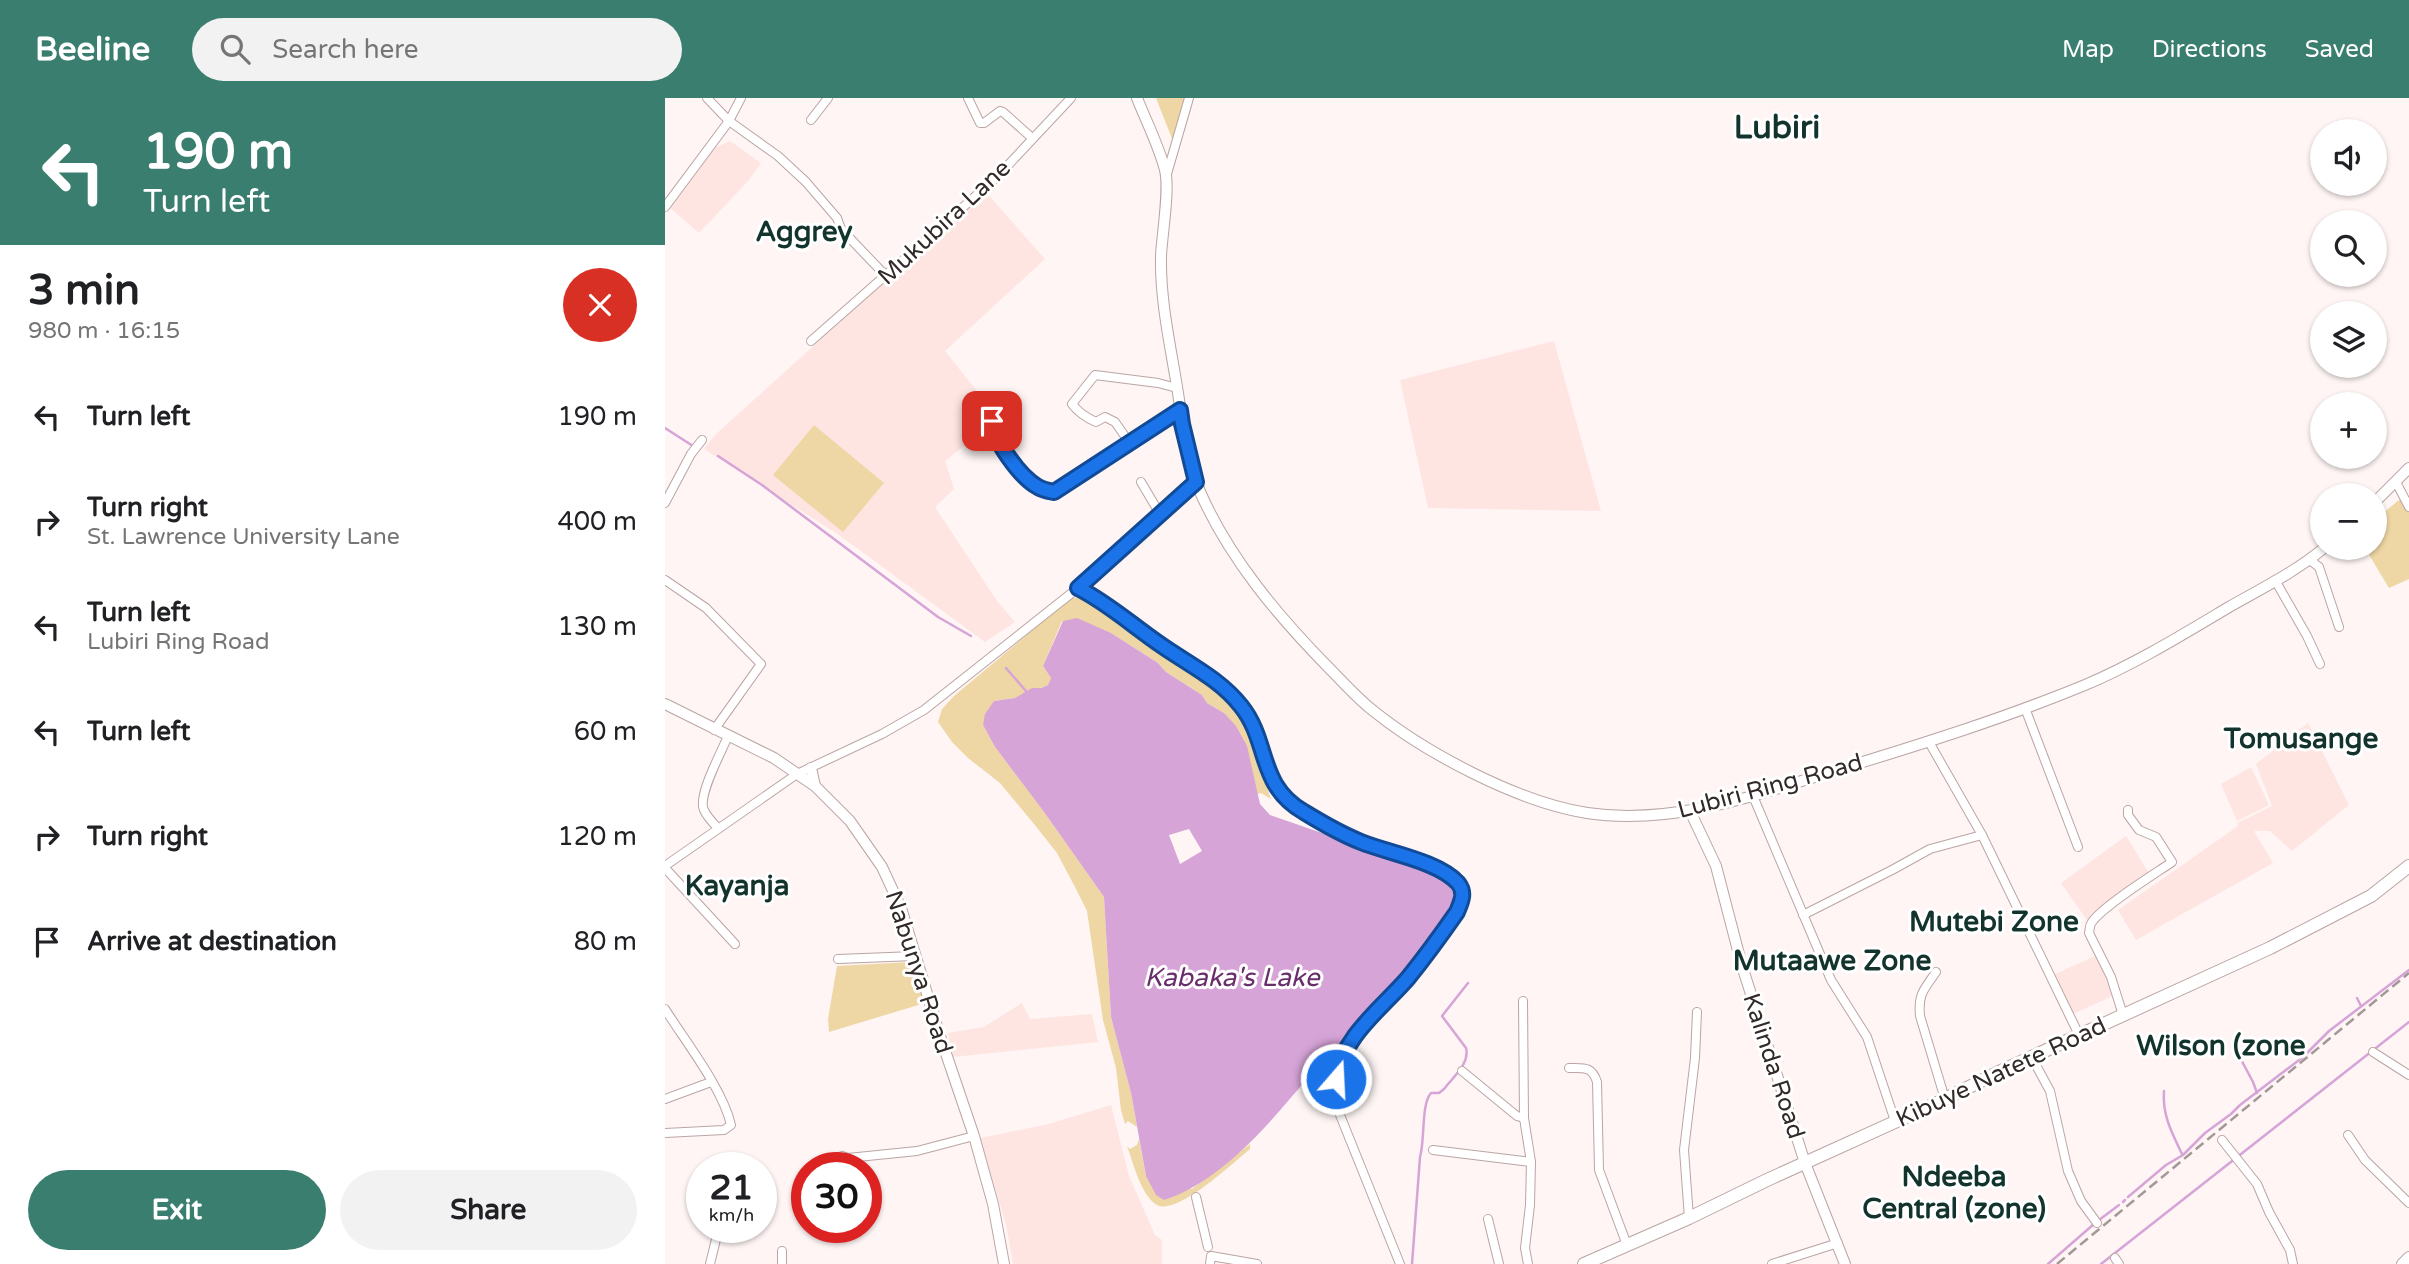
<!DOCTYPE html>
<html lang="en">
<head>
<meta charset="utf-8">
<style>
  :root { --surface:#fff; --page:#f2f2f2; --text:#202124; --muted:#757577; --accent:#3a7e70 }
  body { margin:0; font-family:"Varela Round",sans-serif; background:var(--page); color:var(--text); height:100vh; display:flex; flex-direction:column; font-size:26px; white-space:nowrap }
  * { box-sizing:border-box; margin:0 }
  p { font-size:23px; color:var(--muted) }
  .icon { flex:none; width:38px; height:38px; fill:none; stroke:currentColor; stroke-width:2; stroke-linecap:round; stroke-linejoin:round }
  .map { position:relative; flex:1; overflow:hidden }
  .sheet { display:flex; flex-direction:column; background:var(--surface); width:665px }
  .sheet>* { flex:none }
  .banner { background:#3a7e70; color:#fff; overflow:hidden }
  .buttons { position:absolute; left:1645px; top:21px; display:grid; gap:14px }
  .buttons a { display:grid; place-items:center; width:77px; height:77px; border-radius:50%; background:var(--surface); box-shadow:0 2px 5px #0004; font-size:35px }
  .speed { position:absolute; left:21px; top:1054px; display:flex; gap:14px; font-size:35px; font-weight:700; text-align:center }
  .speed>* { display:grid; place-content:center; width:91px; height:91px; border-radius:50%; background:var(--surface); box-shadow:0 2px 5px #0004; line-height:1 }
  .speed small { font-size:18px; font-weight:400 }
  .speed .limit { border:10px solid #d22; background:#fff; color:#111 }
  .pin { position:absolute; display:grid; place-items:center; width:60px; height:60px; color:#fff; margin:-30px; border-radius:14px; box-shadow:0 4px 10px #0006 }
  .me { position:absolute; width:77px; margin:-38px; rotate:19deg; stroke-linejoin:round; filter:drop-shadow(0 0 5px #0008) }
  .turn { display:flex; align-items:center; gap:24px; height:147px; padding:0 28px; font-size:32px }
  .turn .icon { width:91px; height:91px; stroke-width:2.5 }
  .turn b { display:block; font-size:49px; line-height:60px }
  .round { display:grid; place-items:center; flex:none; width:74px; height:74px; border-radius:37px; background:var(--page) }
  .overview { display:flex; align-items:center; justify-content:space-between; height:119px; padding:0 28px }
  h1 { font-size:42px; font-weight:700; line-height:52px }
  .button { display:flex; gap:14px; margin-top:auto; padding:14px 28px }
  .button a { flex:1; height:80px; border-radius:42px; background:var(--accent); color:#fff; font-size:28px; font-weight:700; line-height:80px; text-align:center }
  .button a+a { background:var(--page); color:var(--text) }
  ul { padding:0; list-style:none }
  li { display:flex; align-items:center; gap:21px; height:105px; padding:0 28px }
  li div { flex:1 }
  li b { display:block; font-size:26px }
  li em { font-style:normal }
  header { display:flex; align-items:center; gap:42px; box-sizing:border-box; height:98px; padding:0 35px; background:var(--accent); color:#fff }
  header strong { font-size:33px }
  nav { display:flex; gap:38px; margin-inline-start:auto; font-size:24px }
  .search { width:490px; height:63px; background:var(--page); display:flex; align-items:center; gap:18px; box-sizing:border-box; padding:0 24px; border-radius:38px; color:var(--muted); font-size:26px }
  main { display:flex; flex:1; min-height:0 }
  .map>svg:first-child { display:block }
</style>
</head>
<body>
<header>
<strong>Beeline</strong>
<div class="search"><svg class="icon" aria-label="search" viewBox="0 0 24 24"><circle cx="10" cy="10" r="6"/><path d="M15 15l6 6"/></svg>Search here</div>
<nav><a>Map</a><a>Directions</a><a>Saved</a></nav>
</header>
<main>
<section class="sheet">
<div class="banner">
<div class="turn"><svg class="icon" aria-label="left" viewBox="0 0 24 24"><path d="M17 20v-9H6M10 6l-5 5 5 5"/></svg><div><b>190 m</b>Turn left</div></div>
</div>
<div class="overview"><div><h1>3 min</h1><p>980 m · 16:15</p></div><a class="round" style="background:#d93025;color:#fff"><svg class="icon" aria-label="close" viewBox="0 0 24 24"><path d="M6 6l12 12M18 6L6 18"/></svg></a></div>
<ul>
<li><svg class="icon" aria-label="left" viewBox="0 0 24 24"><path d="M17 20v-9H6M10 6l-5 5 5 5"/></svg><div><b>Turn left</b></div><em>190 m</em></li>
<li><svg class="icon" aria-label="right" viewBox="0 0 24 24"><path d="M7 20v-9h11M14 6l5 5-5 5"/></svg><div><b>Turn right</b><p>St. Lawrence University Lane</p></div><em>400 m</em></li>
<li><svg class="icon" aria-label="left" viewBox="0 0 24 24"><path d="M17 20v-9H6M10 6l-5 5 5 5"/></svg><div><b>Turn left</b><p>Lubiri Ring Road</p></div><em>130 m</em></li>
<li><svg class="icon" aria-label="left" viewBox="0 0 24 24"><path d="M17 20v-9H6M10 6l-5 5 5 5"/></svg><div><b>Turn left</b></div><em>60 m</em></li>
<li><svg class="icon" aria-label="right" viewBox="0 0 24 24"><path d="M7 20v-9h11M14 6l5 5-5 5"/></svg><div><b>Turn right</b></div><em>120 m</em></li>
<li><svg class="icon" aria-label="arrive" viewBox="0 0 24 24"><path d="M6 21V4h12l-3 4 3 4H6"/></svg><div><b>Arrive at destination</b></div><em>80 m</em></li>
</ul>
<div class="button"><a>Exit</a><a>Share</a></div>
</section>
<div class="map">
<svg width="1744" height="1166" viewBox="0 0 1744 1166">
  <rect width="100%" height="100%" fill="#fef5f4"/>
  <g fill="#fee5e2">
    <polygon points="65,43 96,65 84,82 34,135 4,109 47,51"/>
    <polygon points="320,93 380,161 280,253 311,292 323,329 280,363 289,391 270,409 332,503 350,524 320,544 174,437 39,351 51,336"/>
    <polygon points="889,243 936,413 763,410 735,282"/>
    <polygon points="1643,625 1684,707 1627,753 1605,733 1589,733 1608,765 1471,842 1453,812 1573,728 1572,725 1607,708 1591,666"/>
    <polygon points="1586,669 1604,707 1572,723 1556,686"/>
    <polygon points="1461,738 1484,775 1422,822 1396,785"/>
    <polygon points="1432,857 1450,897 1408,916 1390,876"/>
    <polygon points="357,905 365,921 427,916 433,944 288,959 283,935 319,929"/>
    <polygon points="446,1007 464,1078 490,1137 497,1142 497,1166 348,1166 341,1126 315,1040 384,1026"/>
  </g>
  <g fill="#eed7a4">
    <polygon points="491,0 521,0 508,43"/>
    <polygon points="149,327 219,385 178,434 108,377"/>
    <polygon points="1740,397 1744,407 1744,481 1724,490 1700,450 1710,450 1710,422"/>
    <polygon points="406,500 415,500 471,534 483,548 510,564 568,607 581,629 606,701 596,695 592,696 559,615 542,605 537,597 501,574 493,565 446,535 397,523 378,568 386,580 383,587 350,600 329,603 318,627 330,649 379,714 439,799 446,919 466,995 472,1029 463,1023 460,1026 456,1012 451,970 438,922 422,813 411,791 392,755 369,726 335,685 303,660 287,644 273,624 277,611 289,598"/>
    <polygon points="246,864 260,905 164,934 163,921 172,868"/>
    <path d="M474 1041 481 1078 527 1091 585 1046V1051C569 1064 512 1118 492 1107 476 1098 468 1064 462 1048L465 1051 472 1047Z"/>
  </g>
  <path fill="#d6a4d7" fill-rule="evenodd" d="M412 520 446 535 493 565 501 574 537 597 542 605 559 615 571 628 582 648 595 706 605 717 781 778 788 795 789 804 745 867 675 949C655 964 640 984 623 1003 590 1042 548 1086 499 1102L491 1097 481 1078 466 995 446 919 439 799 379 714 330 649 318 627 320 616 329 603 350 600 367 590H376L383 587 386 580 378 568 398 523ZM524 731 537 753 515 766 504 737Z"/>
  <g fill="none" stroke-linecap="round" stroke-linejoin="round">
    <g stroke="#d6a4d7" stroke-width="2.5">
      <polyline points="0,330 28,348"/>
      <polyline points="53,358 97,387 273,519 306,538"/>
      <polyline points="341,570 361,593"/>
      <polyline points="1692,900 1696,908"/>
      <polyline points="1572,954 1588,984 1592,995"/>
      <path d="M1499 993C1497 1017 1507 1035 1517 1056"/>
      <polyline points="1463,1099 1501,1067 1518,1057 1540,1035 1566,1016 1575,1007 1638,959 1664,933 1744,872"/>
      <polyline points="1458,1104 1460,1102"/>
      <polyline points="1434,1122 1454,1107"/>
      <path d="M747 1166 755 1059C760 1043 756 1006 766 995H774L779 991C788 979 805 966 801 950L777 918 803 885"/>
      <polyline points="1383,1166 1429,1126"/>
      <polyline points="1436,1166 1744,924"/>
    </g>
    <g stroke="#baa5a3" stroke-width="10">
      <g id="street">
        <polyline points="42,0 64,23 113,58 141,84 172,120 176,131 221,178"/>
        <polyline points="303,0 315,25 319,25 335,13 338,14 367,40"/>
        <polyline points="146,22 163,0"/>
        <polyline points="502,76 524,0"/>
        <polyline points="0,109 64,23 76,0"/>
        <polyline points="146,243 331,80 406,0"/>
        <path d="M327 323C329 343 355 379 373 389 378 392 384 393 389 394L515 312"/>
        <path d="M464 344 450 324 440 319 431 324C422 320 413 314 407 306L430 277 493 285 512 290"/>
        <polyline points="476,384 495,416"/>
        <polyline points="1731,384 1744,409"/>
        <polyline points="0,405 26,356 37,342"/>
        <polyline points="1645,462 1654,469 1674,529"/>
        <polyline points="0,482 41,510 96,566 49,632"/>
        <polyline points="1610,482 1642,538 1655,566"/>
        <path d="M413 490C443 505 469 528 496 547 523 566 555 581 576 608 604 645 593 687 639 714 657 725 676 735 696 743 723 755 773 763 792 785 801 795 797 804 792 814L744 878 689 940C671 965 670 987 675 1017L735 1166"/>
        <polyline points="1360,610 1413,749"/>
        <polyline points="1264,644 1317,737 1414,937"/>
        <polyline points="1088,698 1166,882 1202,939 1230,1023"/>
        <path d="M53 730C48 725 42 719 39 712 32 698 57 653 63 638"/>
        <polyline points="0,768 132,676 217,636 259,612 413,490 531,384"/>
        <polyline points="0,770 70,846"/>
        <polyline points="1138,817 1227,772 1265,751 1317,737"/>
        <polyline points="173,861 250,858"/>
        <path d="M1271 874C1259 892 1253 895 1255 918L1280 1001"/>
        <polyline points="858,903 859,1020 866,1064 865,1107 860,1150 863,1166"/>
        <path d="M0 911C20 943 58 991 66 1027L59 1032 0 1035"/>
        <path d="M1458 917 1446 879 1424 835C1425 831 1424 828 1427 824 1438 808 1488 777 1507 764L1491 739 1474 732 1463 717V712"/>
        <polyline points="1708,954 1744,977"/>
        <polyline points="1367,960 1385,993 1403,1073 1416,1103 1432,1125"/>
        <path d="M904 970C919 970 927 968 932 984L934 1072 962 1147"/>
        <polyline points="797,973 852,1018 859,1020"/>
        <polyline points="0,1001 46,984"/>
        <polyline points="1683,1037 1700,1062 1744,1105"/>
        <polyline points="1557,1042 1592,1086 1604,1114 1625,1152 1628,1166"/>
        <polyline points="768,1052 866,1064"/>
        <polyline points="177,1058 183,1060 252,1053 309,1038"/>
        <polyline points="531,1099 543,1149"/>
        <polyline points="1024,1120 1019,1052 1030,960 1032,914"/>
        <polyline points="823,1121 834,1166"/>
        <polyline points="117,1153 117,1166"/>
        <polyline points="1450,1160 1454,1166"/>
        <polyline points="45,1166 54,1129"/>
        <polyline points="545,1166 546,1158 592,1166"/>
        <polyline points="1107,1166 1173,1145"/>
      </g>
    </g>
    <g stroke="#baa5a3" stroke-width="12">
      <g id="secondary">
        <path d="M472 0C481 23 494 48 500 72 505 91 497 136 496 158 495 204 506 250 513 295 518 329 522 364 536 396 565 461 613 518 663 569 677 583 691 599 706 611 760 655 853 704 922 715 1009 728 1094 696 1175 671 1257 646 1340 620 1420 587 1470 566 1517 537 1564 509 1596 491 1630 474 1659 450"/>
        <polyline points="1710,404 1744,370"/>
        <polyline points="0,606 109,660 150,688 185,723 217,769 236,810 274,935 309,1038 328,1106 339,1166"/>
        <polyline points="146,670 150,688"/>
        <polyline points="1025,713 1051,768 1077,868 1140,1065 1180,1166"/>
        <polyline points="1737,1166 1744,1159"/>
      </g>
    </g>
    <g stroke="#baa5a3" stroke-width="14">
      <polyline id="primary" points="919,1166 1024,1120 1102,1082 1276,1003 1338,972 1605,850 1706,798 1744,768"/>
    </g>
    <use href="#street" stroke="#fff" stroke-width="8"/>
    <use href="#secondary" stroke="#fff" stroke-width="10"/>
    <use href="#primary" stroke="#fff" stroke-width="12"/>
    <polyline stroke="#a19897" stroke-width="2.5" stroke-dasharray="10 5" stroke-linecap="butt" points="1392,1166 1744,875"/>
  </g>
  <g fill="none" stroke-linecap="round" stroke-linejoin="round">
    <g stroke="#114b97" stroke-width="18">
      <path id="route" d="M327 323C329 343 355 379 373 389 378 392 384 393 389 394L515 312 517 326 531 384 413 490C443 505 468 528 496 547 523 566 555 581 576 608 605 644 592 687 639 714 657 725 676 736 696 744 723 755 773 763 793 785 801 795 796 804 792 814 776 837 760 859 743 880 717 910 677 939 671 981"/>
    </g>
    <use href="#route" stroke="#1a73e8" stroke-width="12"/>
  </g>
  <g text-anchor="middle" stroke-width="6" stroke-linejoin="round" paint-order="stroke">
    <g font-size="24" fill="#322a29" stroke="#fff">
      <text transform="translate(279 124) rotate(-43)" y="8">Mukubira Lane</text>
      <text transform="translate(1105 688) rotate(-15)" y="8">Lubiri Ring Road</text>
      <text transform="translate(254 874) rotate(72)" y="8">Nabunya Road</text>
      <text transform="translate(1109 968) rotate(72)" y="8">Kalinda Road</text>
      <text transform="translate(1336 974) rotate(-25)" y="8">Kibuye Natete Road</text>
    </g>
    <g font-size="26" font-style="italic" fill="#692e6c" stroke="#fff">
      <text x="567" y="888">Kabaka's Lake</text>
    </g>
    <g font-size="28" font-weight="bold" fill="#13332d" stroke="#fff">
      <text x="139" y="143">Aggrey</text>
      <text x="1636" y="650">Tomusange</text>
      <text x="72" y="797">Kayanja</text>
      <text x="1329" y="833">Mutebi Zone</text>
      <text x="1167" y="872">Mutaawe Zone</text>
      <text x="1556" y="957">Wilson (zone</text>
      <text x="1289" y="1088">Ndeeba<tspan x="1289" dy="32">Central (zone)</tspan></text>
    </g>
    <g font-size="32" font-weight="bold" fill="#13332d" stroke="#fff">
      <text x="1112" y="40">Lubiri</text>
    </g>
  </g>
</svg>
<div class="buttons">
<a><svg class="icon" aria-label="sound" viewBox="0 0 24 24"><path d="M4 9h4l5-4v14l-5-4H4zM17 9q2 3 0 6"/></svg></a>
<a><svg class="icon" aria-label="search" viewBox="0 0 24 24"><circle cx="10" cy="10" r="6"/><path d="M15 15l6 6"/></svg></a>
<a><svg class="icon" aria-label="layers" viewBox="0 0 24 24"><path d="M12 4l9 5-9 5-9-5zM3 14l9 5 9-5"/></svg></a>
<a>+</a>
<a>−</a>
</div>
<div class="speed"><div>21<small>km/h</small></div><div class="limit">30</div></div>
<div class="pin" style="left:327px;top:323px;background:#d93025"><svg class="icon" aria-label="arrive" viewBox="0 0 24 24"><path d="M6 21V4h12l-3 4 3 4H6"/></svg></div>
<svg class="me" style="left:671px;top:981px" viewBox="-20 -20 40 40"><circle r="17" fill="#1a73e8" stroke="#fff" stroke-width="3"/><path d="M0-11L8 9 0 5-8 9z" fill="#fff"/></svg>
</div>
</main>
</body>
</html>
